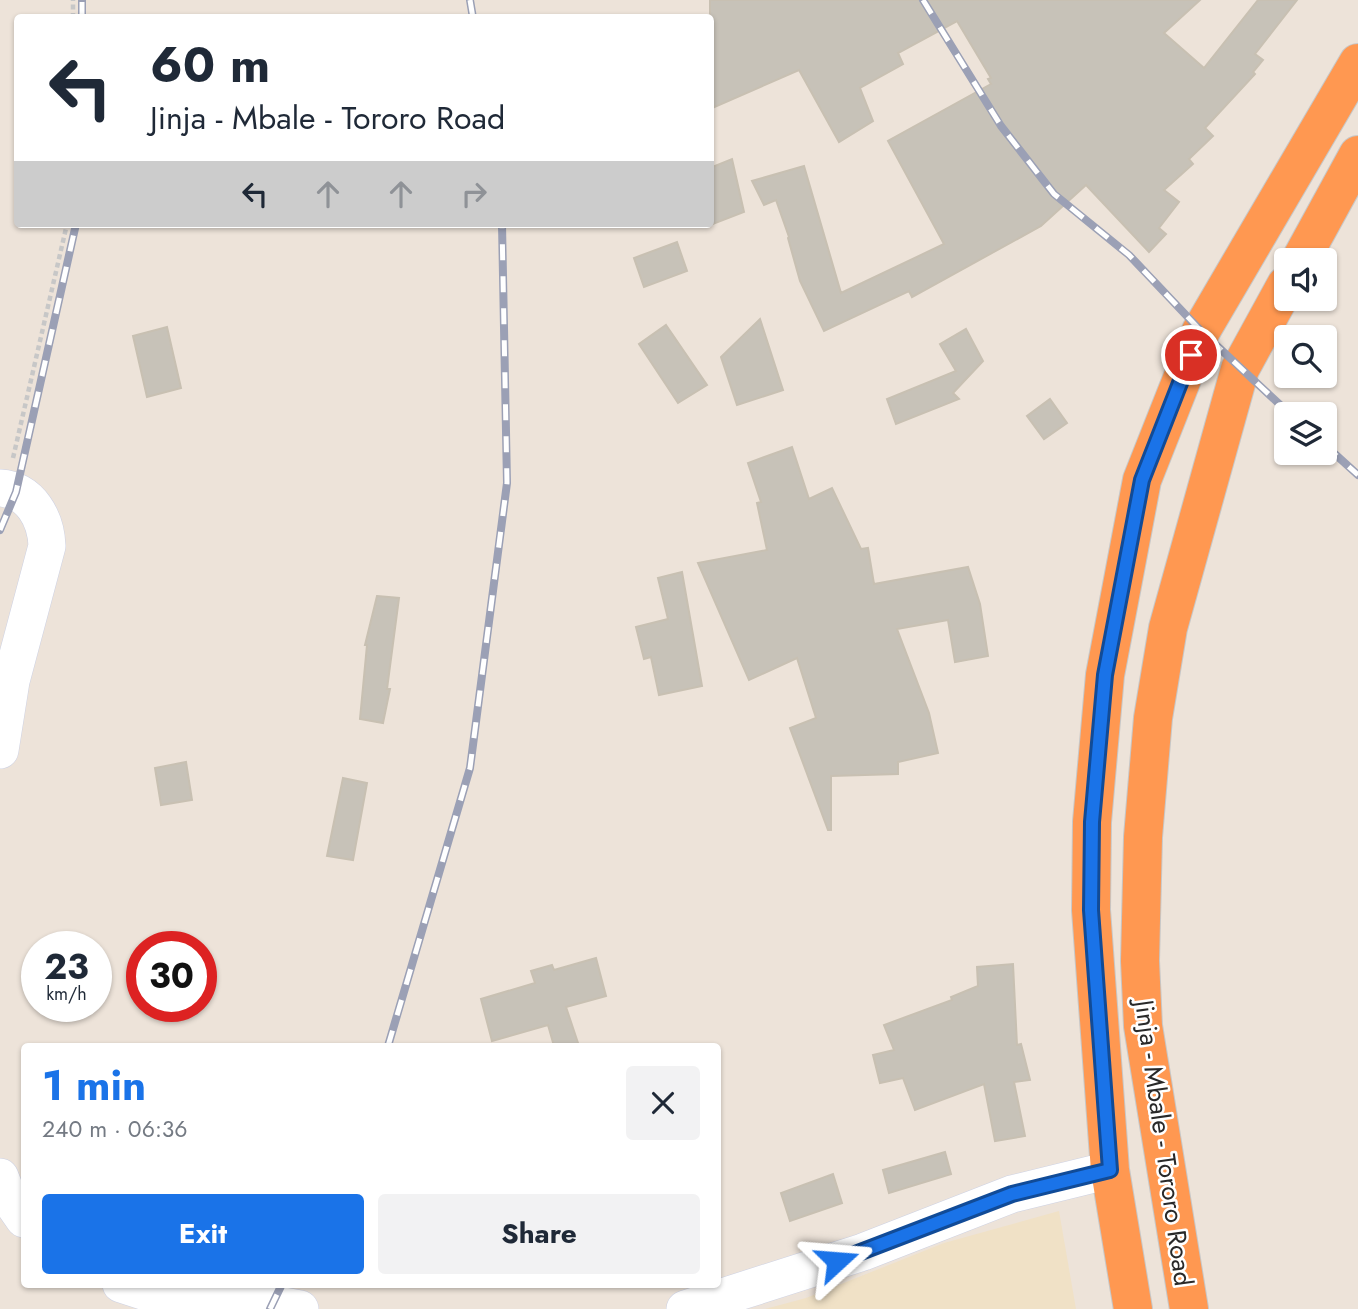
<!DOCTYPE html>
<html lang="en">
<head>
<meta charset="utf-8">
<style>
  :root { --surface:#fff; --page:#f2f2f3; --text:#1f2937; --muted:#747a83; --accent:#1a73e8 }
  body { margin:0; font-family:Jost,sans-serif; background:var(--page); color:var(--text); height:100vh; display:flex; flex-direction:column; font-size:26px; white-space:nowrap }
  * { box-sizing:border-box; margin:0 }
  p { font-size:23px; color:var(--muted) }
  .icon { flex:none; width:38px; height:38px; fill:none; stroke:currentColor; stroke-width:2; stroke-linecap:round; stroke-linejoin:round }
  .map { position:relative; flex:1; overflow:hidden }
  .sheet { position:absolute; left:21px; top:1043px; width:700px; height:245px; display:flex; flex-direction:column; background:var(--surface); border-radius:7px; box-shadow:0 2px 5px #0004 }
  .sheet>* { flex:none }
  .guide { position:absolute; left:14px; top:14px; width:700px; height:214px; border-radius:7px; box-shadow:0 2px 5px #0004; background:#fff; color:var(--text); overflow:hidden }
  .controls { position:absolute; left:1274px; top:248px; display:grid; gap:14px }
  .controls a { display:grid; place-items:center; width:63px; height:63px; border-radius:7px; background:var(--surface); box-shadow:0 2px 5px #0004; font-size:35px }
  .speed { position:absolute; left:21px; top:931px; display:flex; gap:14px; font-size:35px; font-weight:700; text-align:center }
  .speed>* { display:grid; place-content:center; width:91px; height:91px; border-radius:50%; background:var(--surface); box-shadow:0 2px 5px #0004; line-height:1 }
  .speed small { font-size:18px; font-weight:400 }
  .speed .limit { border:10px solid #d22; background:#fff; color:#111 }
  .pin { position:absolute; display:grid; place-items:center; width:60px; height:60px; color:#fff; margin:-30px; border:4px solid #fff; border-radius:50%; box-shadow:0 2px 7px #0007 }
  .me { position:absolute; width:77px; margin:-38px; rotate:71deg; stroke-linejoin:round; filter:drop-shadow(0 0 5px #0008) }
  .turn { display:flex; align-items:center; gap:24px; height:147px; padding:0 21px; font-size:32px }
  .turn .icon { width:91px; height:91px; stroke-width:2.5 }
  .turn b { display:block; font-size:49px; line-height:60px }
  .lanes { display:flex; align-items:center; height:66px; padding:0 21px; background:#0003; justify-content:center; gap:35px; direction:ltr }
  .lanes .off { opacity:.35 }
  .round { display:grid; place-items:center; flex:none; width:74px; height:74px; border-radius:7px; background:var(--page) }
  .summary { display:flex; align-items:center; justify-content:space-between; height:119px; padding:0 21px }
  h1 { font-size:42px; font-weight:700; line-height:52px; color:var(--accent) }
  .cta { display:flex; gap:14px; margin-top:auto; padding:14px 21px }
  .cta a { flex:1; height:80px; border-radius:7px; background:var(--accent); color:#fff; font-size:28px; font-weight:700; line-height:80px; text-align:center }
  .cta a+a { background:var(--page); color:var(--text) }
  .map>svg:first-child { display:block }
</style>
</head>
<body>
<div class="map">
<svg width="1358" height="1309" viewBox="0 0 1358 1309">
  <rect width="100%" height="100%" fill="#ede3d9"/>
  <polygon fill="#f0e1c6" points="1059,1211 1076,1309 765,1309 806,1298 944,1243"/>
  <g fill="#c7c2b8" stroke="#c8c0b2" stroke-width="2">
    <polygon points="710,0 1200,0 1164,33 1204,68 1258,0 1297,0 1255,54 1263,60 1253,72 1255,74 1205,128 1213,136 1189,159 1193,164 1164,190 1179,202 1159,228 1166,234 1149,252 1086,185 1041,226 912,297 909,291 824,331 800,281 788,238 789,237 776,200 764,205 752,181 804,166 841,293 944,244 888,141 991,84 988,79 991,78 957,21 898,53 903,64 860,88 873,121 839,142 799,70 710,109"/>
    <polygon points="732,159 744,212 710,225 710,168"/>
    <polygon points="677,242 687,271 644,287 634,258"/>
    <polygon points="760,319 783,390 737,405 721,357"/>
    <polygon points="666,325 707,385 678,403 639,344"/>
    <polygon points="167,327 181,388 147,397 133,336"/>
    <polygon points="966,329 983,361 953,393 959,399 896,424 887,399 956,371 940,344"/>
    <polygon points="1050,399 1067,423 1044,439 1027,416"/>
    <polygon points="792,447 809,499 832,488 861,549 868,548 874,584 968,567 980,604 988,656 955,662 948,620 897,629 929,713 938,753 898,762 898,774 831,776 831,830 828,830 790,728 816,718 797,658 749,680 698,563 767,550 757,503 761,502 748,463"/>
    <polygon points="682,572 702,686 659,695 651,657 644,659 636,627 668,619 658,578"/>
    <polygon points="377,596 399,598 387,689 390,689 383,723 360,719 367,645 365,645"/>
    <polygon points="186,762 192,800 161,805 155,768"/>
    <polygon points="343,778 367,783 353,860 327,856"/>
    <polygon points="596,958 606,996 566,1007 579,1046 554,1046 548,1025 492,1041 481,999 535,983 531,971 552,965 554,970"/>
    <polygon points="1013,964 1017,1045 1021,1044 1030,1080 1014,1082 1025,1136 995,1141 984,1084 915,1110 903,1078 880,1083 873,1055 894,1050 884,1025 952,1000 951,997 978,986 977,967"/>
    <polygon points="945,1152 951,1174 889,1193 883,1170"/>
    <polygon points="833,1174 842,1203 790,1221 781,1193"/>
  </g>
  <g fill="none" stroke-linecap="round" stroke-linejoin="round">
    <g stroke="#ced2e3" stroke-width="38">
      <g id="street">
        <path d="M0 488C31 490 46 519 47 546L11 681 0 750"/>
        <polyline points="0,1177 7,1195 24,1219"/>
        <polyline points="121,1284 152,1294 225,1305 272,1304 300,1309"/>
        <polyline points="685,1309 863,1252 1012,1194 1110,1170"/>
      </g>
    </g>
    <g stroke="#c7c7c7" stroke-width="40">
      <g id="highway">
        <polyline points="1300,261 1358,155"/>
        <polyline points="1133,1309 1110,1170 1091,910 1092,822 1105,675 1142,480 1201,331 1358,63"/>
        <polyline points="1189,1309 1143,1026 1140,961 1143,837 1153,718 1168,628 1240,369 1286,285"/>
      </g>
    </g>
    <g stroke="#c7c7c7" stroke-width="4.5" stroke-dasharray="5 3.5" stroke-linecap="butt">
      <polyline points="73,18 73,0"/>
      <polyline points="13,458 67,224"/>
    </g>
    <use href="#street" stroke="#fff" stroke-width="37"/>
    <use href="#highway" stroke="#ff9851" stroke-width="38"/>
    <g stroke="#9ba0b5" stroke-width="8">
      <g id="rail">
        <polyline points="470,0 473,18"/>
        <polyline points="923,0 1001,126 1054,194 1129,255 1201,331 1291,415"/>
        <polyline points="82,18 82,0"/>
        <polyline points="1325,445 1358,475"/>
        <polyline points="0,530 16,492 76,224"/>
        <polyline points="388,1046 470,768 507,483 502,224"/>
        <polyline points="270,1309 282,1284"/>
      </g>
    </g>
    <use href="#rail" stroke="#fff" stroke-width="5" stroke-dasharray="16" stroke-linecap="butt"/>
  </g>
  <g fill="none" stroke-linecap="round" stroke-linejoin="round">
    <g stroke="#114b97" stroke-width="18">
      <polyline id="route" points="837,1261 1012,1194 1110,1170 1091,910 1092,822 1105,675 1142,480 1191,355"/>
    </g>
    <use href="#route" stroke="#1a73e8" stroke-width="12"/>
  </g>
  <g text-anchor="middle" stroke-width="5" stroke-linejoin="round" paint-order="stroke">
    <g font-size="26" fill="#292929" stroke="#fff">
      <text transform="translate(1164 1143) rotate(82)" y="9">Jinja - Mbale - Tororo Road</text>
    </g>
  </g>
</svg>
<div class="controls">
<a><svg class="icon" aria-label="sound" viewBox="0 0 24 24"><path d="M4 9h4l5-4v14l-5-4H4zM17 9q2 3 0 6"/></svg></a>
<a><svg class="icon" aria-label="search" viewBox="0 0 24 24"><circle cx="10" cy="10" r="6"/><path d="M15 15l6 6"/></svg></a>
<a><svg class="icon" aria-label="layers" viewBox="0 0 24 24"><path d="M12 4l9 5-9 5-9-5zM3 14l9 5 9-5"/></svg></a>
</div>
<div class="speed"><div>23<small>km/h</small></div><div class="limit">30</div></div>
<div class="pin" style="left:1191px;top:355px;background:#d93025"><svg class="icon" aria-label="arrive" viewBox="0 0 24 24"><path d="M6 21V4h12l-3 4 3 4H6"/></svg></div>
<svg class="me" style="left:837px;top:1261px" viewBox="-20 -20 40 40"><path d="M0-17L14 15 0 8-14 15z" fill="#1a73e8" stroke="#fff" stroke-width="4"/></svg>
<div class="guide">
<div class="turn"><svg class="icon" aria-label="left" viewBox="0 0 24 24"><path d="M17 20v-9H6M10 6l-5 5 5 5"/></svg><div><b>60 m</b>Jinja - Mbale - Tororo Road</div></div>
<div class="lanes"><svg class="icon" aria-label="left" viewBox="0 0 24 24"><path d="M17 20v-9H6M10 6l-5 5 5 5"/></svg><svg class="icon off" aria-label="ahead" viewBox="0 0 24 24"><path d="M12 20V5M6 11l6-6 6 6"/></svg><svg class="icon off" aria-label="ahead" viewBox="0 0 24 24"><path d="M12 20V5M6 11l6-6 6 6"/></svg><svg class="icon off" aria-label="right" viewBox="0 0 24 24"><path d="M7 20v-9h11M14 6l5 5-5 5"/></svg></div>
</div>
<section class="sheet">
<div class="summary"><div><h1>1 min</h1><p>240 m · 06:36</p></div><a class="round"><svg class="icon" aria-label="close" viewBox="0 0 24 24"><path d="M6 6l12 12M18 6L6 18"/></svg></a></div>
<div class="cta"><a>Exit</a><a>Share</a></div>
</section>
</div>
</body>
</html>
